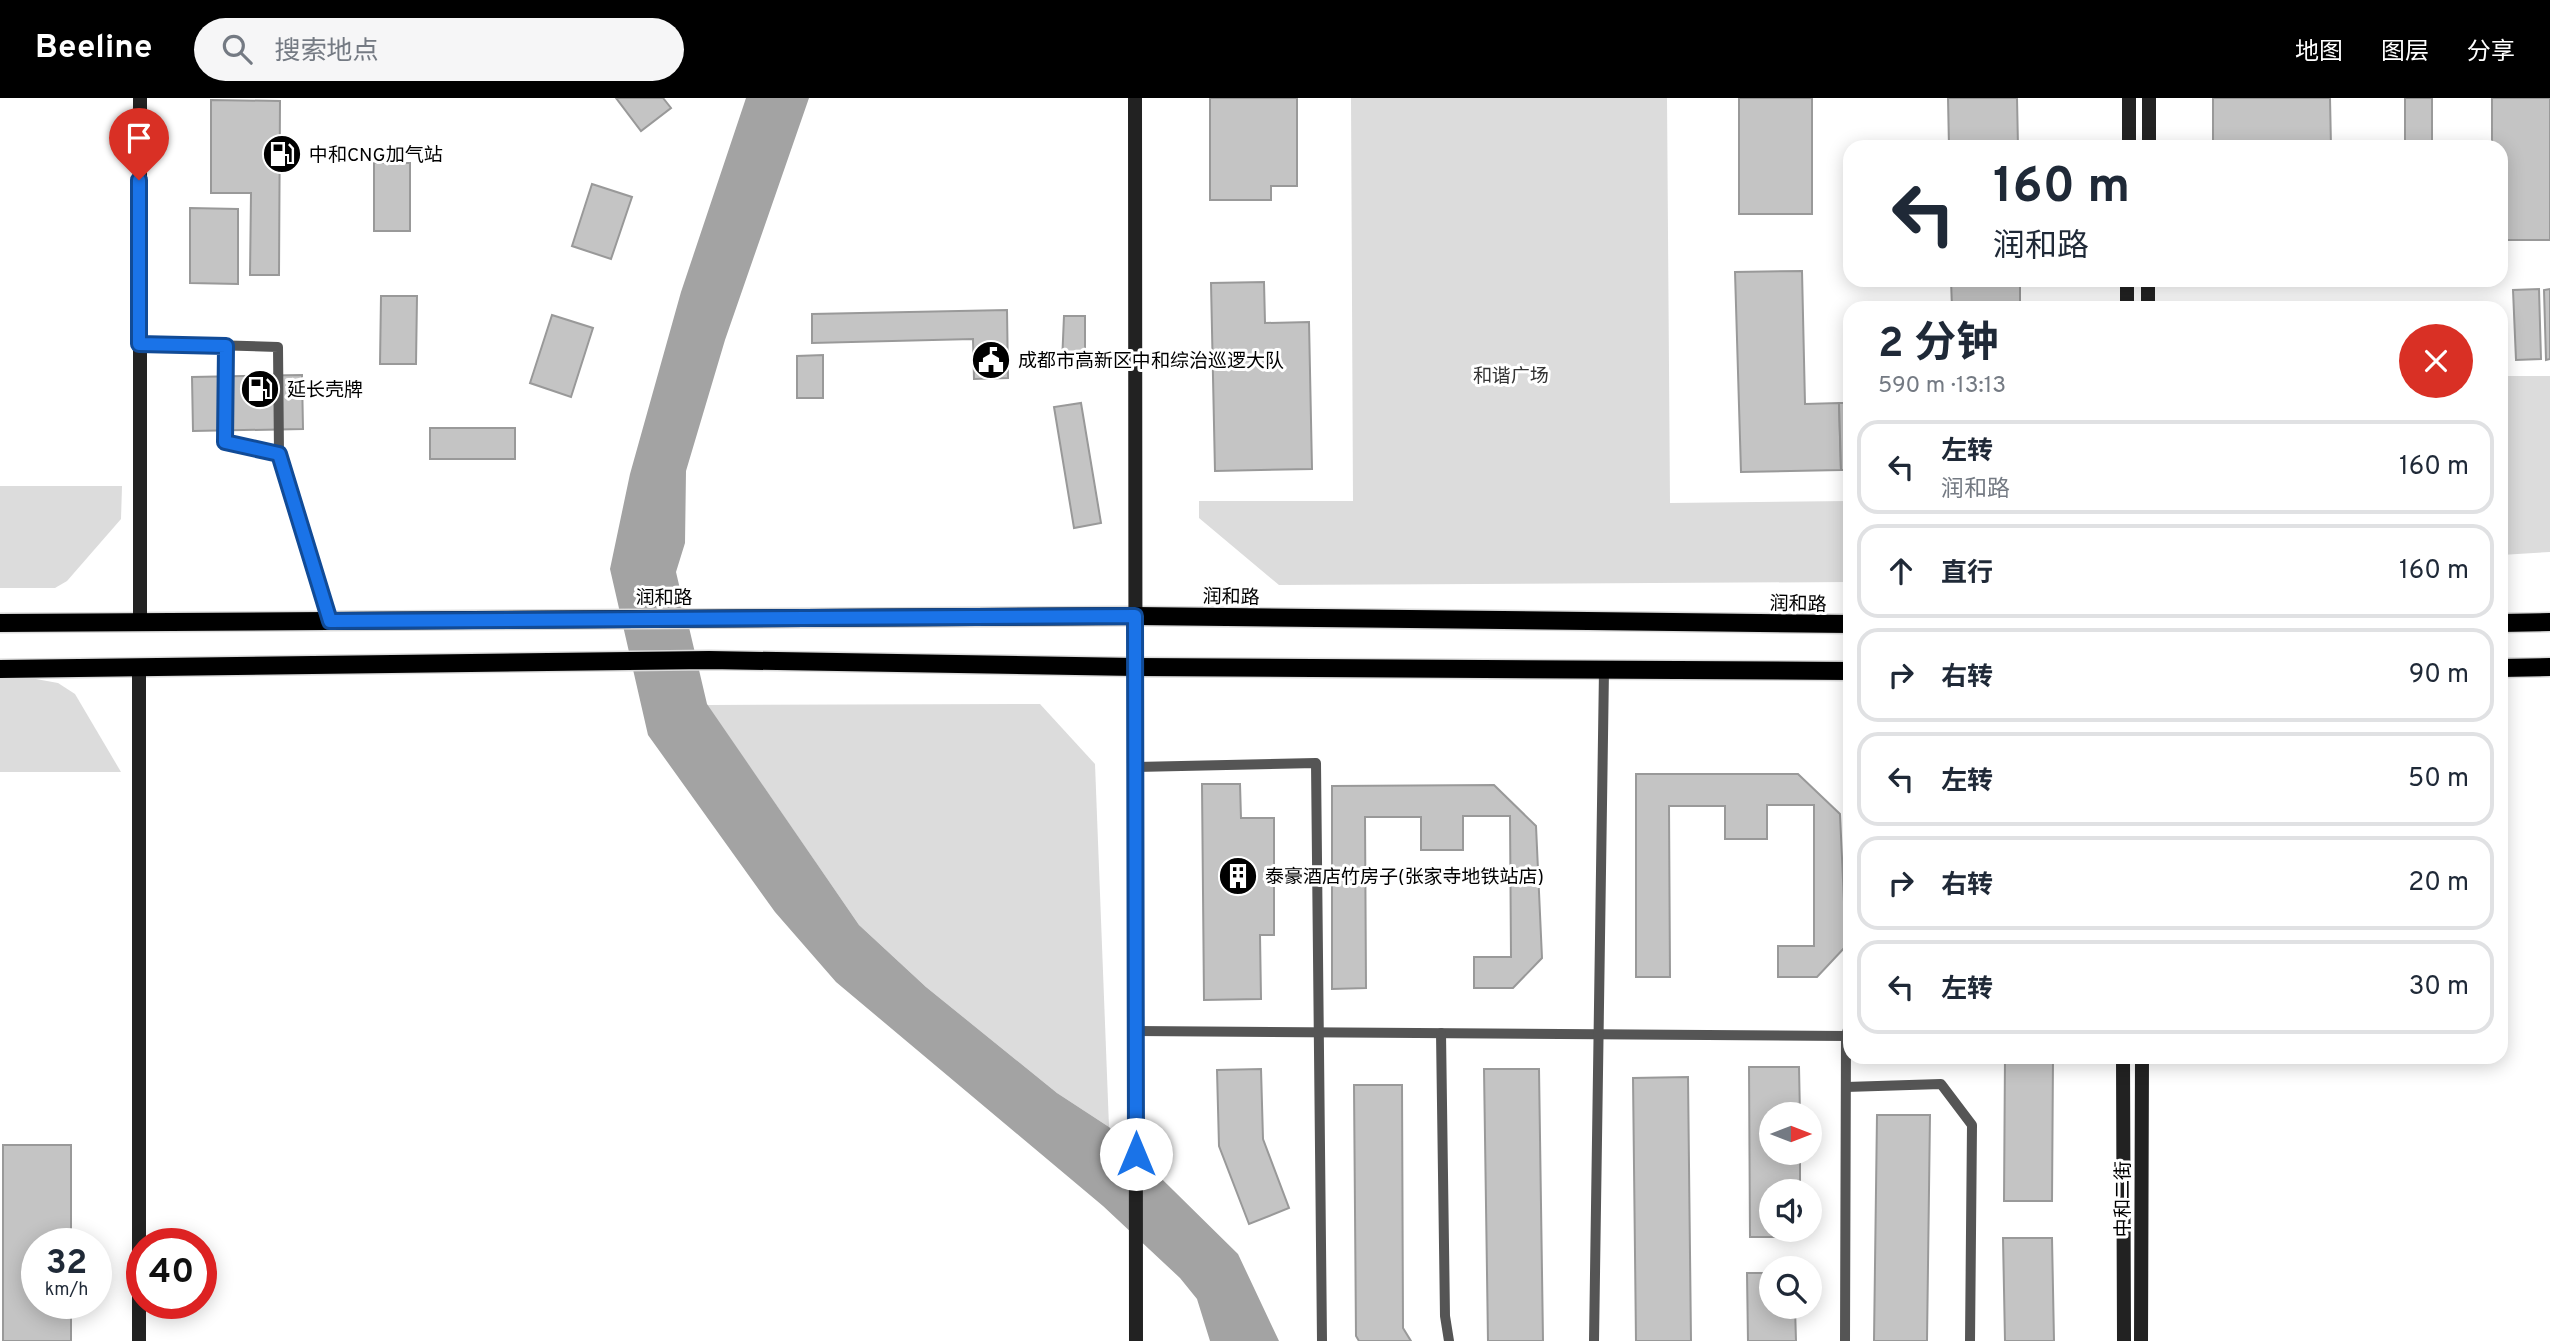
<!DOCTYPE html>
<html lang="zh">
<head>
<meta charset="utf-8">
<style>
  :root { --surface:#fff; --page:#f6f6f7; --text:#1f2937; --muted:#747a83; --line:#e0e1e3; --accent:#000 }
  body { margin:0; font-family:Overpass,"Noto Sans SC",sans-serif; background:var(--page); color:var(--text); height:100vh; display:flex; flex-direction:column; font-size:26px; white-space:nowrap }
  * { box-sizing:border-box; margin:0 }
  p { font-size:23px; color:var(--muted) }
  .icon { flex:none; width:38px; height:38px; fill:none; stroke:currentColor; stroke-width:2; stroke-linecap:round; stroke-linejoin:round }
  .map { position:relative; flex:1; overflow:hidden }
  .details { position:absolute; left:1843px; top:203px; width:665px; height:763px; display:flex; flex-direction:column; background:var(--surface); border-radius:21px; box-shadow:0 4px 18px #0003 }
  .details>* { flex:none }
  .top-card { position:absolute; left:1843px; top:42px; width:665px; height:147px; border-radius:21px; box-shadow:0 4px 18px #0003; background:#fff; color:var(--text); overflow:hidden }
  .needle { width:46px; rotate:90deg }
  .tools { position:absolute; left:1759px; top:1004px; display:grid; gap:14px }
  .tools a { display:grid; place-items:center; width:63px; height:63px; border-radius:50%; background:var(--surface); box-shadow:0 4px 18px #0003; font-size:35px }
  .speed { position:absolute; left:21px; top:1130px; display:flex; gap:14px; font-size:35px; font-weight:700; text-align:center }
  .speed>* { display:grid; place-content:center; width:91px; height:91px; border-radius:50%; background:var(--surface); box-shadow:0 4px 18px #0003; line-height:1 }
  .speed small { font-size:18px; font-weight:400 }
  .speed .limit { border:10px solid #d22; background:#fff; color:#111 }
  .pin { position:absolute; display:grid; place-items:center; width:60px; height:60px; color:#fff; margin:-72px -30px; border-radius:50% 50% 50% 0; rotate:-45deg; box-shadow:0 0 7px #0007 }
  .pin .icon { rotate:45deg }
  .me { position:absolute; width:77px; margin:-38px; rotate:0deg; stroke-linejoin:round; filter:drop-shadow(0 0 5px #0008) }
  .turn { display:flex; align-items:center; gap:24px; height:147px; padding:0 35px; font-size:32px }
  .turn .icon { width:91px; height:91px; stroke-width:2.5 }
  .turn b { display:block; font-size:49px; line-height:60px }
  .round { display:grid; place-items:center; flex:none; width:74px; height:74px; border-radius:37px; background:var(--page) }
  .overview { display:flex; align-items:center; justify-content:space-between; height:119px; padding:0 35px }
  h1 { font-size:42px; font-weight:700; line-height:52px }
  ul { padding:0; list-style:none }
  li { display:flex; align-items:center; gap:21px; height:94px; margin:0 14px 10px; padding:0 21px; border:4px solid var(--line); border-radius:21px }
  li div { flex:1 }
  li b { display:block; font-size:26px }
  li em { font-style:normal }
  header { display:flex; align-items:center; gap:42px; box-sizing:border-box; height:98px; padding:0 35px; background:var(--accent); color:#fff }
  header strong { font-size:33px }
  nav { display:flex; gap:38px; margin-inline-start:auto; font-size:24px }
  .search { width:490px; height:63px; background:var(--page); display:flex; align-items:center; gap:18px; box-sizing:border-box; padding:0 24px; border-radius:38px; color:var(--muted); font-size:26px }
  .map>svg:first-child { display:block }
</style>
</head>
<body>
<header>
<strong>Beeline</strong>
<div class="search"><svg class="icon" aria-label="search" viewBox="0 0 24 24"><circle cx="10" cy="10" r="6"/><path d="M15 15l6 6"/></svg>搜索地点</div>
<nav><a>地图</a><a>图层</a><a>分享</a></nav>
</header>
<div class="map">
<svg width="2550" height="1243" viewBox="0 0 2550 1243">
  <rect width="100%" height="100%" fill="#fff"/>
  <g fill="#dcdcdc">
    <polygon points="1351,0 1667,0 1670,405 1850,403 1850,484 1279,487 1199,420 1199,403 1353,403"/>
    <polygon points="2501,278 2550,278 2550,454 2501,457"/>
    <polygon points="0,388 122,388 121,421 67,483 55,490 0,490"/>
    <polygon points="0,581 36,581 58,585 75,596 121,674 0,674"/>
    <polygon points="1040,606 1095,666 1109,1029 1057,995 926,889 859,827 707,607"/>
  </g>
  <polygon fill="#a3a3a3" points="746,0 809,0 725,242 686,373 685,445 676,474 707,606 859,827 926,889 1057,995 1109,1029 1238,1156 1279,1243 1210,1243 1197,1201 1180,1180 1103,1108 836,884 775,814 648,637 610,471 630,376 681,194"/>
  <g fill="#c4c4c4" stroke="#999" stroke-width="2">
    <polygon points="616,0 663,0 671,10 641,33"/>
    <polygon points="1210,0 1297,0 1297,88 1271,88 1271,102 1210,102"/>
    <rect x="1739" y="0" width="73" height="116"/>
    <polygon points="1948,0 2017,0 2018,49 1949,49"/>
    <polygon points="2213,0 2330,0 2331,49 2213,49"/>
    <rect x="2405" y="0" width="27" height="49"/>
    <polygon points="2492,0 2550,0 2550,142 2501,142 2501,49 2492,49"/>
    <polygon points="211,2 280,3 279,177 250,177 251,95 211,95"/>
    <rect x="374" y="65" width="36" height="68"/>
    <polygon points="592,86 632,99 611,161 572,148"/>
    <polygon points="190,110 238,111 238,186 190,185"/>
    <polygon points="1802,173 1805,306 1839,305 1841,372 1741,374 1735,174"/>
    <polygon points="1951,182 2020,182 2020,210 1952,210"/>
    <polygon points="1264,184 1265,225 1309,224 1312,371 1215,373 1211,185"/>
    <polygon points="2539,191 2541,261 2516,262 2513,192"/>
    <polygon points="2550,191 2550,261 2546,262 2544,192"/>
    <polygon points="381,198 417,198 416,266 380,266"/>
    <polygon points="1007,212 1008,280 974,281 973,241 812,245 812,216"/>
    <polygon points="552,217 593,230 571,299 530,285"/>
    <polygon points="1064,218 1085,218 1085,266 1062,265"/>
    <polygon points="823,257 823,300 797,300 797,258"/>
    <polygon points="302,277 303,331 193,333 192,279"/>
    <polygon points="1081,305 1101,425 1074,430 1054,309"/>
    <polygon points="1839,305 1850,305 1850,372 1841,372"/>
    <rect x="430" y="330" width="85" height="31"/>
    <polygon points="1636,676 1798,676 1840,716 1846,848 1817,879 1778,879 1778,848 1814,848 1814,707 1767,707 1767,741 1725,741 1725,708 1669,708 1670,879 1636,879"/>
    <polygon points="1202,686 1240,686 1241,720 1274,720 1274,837 1260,837 1261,901 1204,902"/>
    <polygon points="1494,687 1536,728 1542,860 1513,890 1474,890 1474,859 1511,859 1510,718 1463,718 1463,752 1421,752 1421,719 1365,719 1366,890 1332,891 1332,688"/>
    <polygon points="2005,959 2053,959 2052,1103 2004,1103"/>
    <polygon points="1749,969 1799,969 1800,1017 1771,1017 1771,1055 1800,1055 1800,1094 1771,1094 1771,1132 1800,1132 1800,1139 1750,1139"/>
    <polygon points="1261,971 1263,1041 1289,1110 1249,1126 1219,1048 1217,972"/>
    <polygon points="1484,971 1539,971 1543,1243 1488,1243"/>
    <polygon points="1688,979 1691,1243 1636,1243 1633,980"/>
    <polygon points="1354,987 1402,987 1403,1230 1411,1243 1359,1243 1356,1238"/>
    <polygon points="1877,1017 1930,1017 1927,1243 1874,1243"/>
    <polygon points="3,1047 71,1047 71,1146 37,1146 37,1206 71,1206 71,1243 3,1243"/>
    <polygon points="2003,1140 2052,1140 2054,1243 2005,1243"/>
    <polygon points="1747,1175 1771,1175 1771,1209 1795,1209 1796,1243 1748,1243"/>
  </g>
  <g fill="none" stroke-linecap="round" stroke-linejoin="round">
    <g stroke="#dbdbdb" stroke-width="21">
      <g id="primary">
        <polyline points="0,525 1135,518 1850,526"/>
        <polyline points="2501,525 2550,524"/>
        <polyline points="2501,570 2550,569"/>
        <polyline points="0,571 709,562 1135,569 1850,573"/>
      </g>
    </g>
    <g stroke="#555" stroke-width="10">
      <polyline points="140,245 278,249 279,356 330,523"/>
      <polyline points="226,248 225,344 279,356"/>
      <polyline points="1136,669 1316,665 1322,1243"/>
      <polyline points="1136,933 1846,938"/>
      <polyline points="1441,935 1445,1218 1449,1243"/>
      <polyline points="1846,989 1941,986 1972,1027 1970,1243"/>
      <polyline points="1594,1243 1604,572"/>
      <polyline points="1845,1243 1846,938 1850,924"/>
    </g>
    <g stroke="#222" stroke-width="14">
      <polyline points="140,0 140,525"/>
      <polyline points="1135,0 1136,1243"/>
      <polyline points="2129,49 2129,0"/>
      <polyline points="2149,49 2149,0"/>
      <polyline points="2127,210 2127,182"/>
      <polyline points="2148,210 2148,182"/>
      <polyline points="2123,959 2124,1243"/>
      <polyline points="139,1243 139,570"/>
      <polyline points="2141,1243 2142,959"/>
    </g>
    <use href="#primary" stroke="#000" stroke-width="18"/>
  </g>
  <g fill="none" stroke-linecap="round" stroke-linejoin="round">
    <g stroke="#114b97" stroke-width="18">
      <polyline id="route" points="139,82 139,246 226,248 225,344 279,356 330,523 1135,518 1136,1056"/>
    </g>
    <use href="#route" stroke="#1a73e8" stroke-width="12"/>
  </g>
  <defs>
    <g id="fuel-disc" transform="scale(2.0125)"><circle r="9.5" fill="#000" stroke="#fff"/><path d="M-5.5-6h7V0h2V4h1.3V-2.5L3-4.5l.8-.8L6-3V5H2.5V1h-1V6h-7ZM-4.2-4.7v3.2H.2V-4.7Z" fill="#fff"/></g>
    <g id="civic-disc" transform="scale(2.0125)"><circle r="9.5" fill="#000" stroke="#fff"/><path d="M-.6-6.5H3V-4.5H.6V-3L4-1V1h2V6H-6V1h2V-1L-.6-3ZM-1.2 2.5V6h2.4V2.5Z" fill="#fff"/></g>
    <g id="building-disc" transform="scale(2.0125)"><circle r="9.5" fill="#000" stroke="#fff"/><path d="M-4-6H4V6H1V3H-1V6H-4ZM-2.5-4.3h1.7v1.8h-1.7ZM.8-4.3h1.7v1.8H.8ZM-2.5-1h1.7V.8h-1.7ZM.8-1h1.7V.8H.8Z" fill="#fff"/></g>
  </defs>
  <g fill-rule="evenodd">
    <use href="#fuel-disc" x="282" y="56"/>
    <use href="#civic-disc" x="991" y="262"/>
    <use href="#fuel-disc" x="260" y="291"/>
    <use href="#building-disc" x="1238" y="778"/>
  </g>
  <g text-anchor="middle" stroke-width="6" stroke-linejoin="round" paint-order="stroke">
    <g font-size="19" fill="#000" stroke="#fff" text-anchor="start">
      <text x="309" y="63">中和CNG加气站</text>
      <text x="1018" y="269">成都市高新区中和综治巡逻大队</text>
      <text x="287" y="298">延长壳牌</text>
      <text x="1265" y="785">泰豪酒店·竹房子(张家寺地铁站店)</text>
    </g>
    <g font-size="19" fill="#333" stroke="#fff">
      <text x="1511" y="284">和谐广场</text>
    </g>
    <g font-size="19" fill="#000" stroke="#fff">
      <text transform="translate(1231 498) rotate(1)" y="7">润和路</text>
      <text x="664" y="506">润和路</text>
      <text transform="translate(1798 505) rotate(1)" y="7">润和路</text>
      <text transform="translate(2122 1101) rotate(-90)" y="7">中和二街</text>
    </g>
  </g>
</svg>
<div class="tools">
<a><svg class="needle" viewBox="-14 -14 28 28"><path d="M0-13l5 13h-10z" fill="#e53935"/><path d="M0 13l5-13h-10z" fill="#747a83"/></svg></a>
<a><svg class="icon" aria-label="sound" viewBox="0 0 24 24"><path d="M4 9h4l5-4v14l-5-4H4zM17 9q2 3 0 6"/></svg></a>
<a><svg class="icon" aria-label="search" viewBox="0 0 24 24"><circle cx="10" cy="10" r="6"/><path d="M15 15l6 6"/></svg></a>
</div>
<div class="speed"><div>32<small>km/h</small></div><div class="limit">40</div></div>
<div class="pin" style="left:139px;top:82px;background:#d93025"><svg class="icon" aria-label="arrive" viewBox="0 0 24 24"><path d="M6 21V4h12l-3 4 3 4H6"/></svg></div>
<svg class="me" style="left:1136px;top:1056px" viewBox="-20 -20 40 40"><circle r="19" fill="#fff"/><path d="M0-13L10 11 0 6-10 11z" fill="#1a73e8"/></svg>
<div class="top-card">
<div class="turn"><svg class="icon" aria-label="left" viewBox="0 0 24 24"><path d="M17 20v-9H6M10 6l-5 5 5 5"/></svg><div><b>160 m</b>润和路</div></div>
</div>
<section class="details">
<div class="overview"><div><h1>2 分钟</h1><p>590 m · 13:13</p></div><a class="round" style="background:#d93025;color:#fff"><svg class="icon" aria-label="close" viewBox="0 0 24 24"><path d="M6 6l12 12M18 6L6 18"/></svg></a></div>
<ul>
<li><svg class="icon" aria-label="left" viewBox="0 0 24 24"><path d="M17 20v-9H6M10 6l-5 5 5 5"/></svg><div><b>左转</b><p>润和路</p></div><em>160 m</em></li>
<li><svg class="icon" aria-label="ahead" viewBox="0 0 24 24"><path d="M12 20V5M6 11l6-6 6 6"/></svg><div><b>直行</b></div><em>160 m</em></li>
<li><svg class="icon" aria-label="right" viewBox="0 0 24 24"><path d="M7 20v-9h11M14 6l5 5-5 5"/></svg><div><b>右转</b></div><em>90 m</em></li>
<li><svg class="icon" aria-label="left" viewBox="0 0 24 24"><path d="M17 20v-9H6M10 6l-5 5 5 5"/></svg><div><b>左转</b></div><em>50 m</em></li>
<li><svg class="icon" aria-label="right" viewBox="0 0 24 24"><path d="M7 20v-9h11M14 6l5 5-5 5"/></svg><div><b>右转</b></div><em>20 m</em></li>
<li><svg class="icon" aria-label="left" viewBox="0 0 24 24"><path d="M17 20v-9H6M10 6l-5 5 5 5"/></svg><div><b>左转</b></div><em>30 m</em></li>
</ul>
</section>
</div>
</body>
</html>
